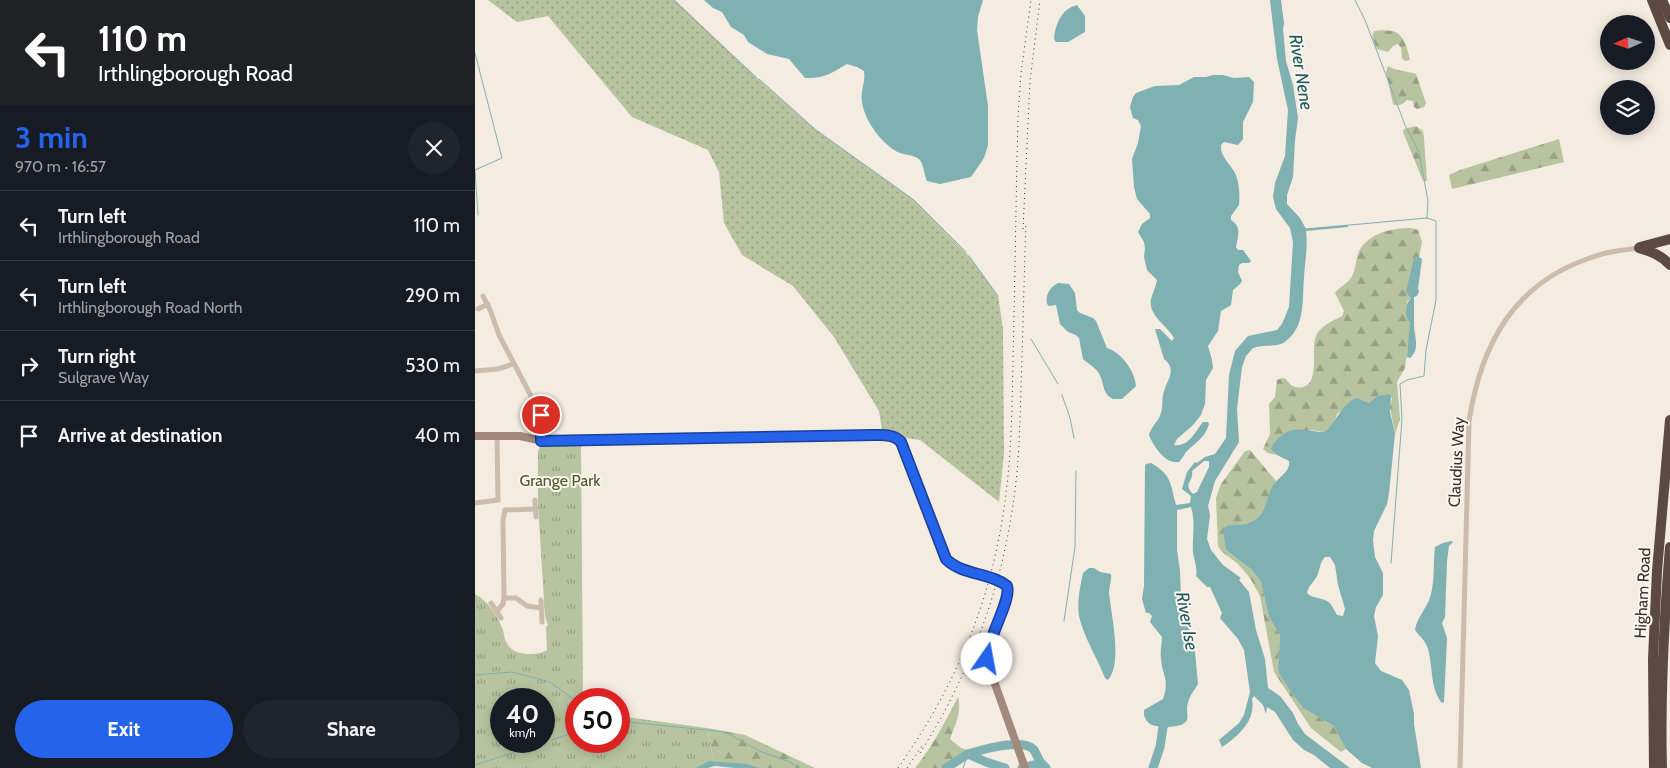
<!DOCTYPE html>
<html lang="en">
<head>
<meta charset="utf-8">
<style>
  :root { --surface:#171b24; --page:#20242c; --text:#f1f3f6; --muted:#9ea1a6; --line:#363941; --accent:#2563eb }
  body { margin:0; font-family:Cabin,sans-serif; background:var(--page); color:var(--text); height:100vh; display:flex; flex-direction:column; font-size:19px; white-space:nowrap }
  * { box-sizing:border-box; margin:0 }
  p { font-size:16px; color:var(--muted) }
  .icon { flex:none; width:28px; height:28px; fill:none; stroke:currentColor; stroke-width:2; stroke-linecap:round; stroke-linejoin:round }
  .map { position:relative; flex:1; overflow:hidden }
  .sheet { display:flex; flex-direction:column; background:var(--surface); width:475px }
  .sheet>* { flex:none }
  .hud { background:#202124; color:#fff; overflow:hidden }
  .needle { width:32px; rotate:267deg }
  .tools { position:absolute; left:1125px; top:15px; display:grid; gap:10px }
  .tools a { display:grid; place-items:center; width:55px; height:55px; border-radius:50%; background:var(--surface); box-shadow:0 2px 12px #0003; font-size:25px }
  .speed { position:absolute; left:15px; top:688px; display:flex; gap:10px; font-size:25px; font-weight:700; text-align:center }
  .speed>* { display:grid; place-content:center; width:65px; height:65px; border-radius:50%; background:var(--surface); box-shadow:0 2px 12px #0003; line-height:1 }
  .speed small { font-size:12px; font-weight:400 }
  .speed .limit { border:8px solid #d22; background:#fff; color:#111 }
  .pin { position:absolute; display:grid; place-items:center; width:42px; height:42px; color:#fff; margin:-21px; border:2px solid #fff; border-radius:50%; box-shadow:0 1px 5px #0007 }
  .me { position:absolute; width:55px; margin:-28px; rotate:12deg; stroke-linejoin:round; filter:drop-shadow(0 0 4px #0008) }
  .turn { display:flex; align-items:center; gap:18px; height:105px; padding:0 15px; font-size:22px }
  .turn .icon { width:65px; height:65px; stroke-width:2.5 }
  .turn b { display:block; font-size:35px; line-height:42px }
  .round { display:grid; place-items:center; flex:none; width:52px; height:52px; border-radius:26px; background:var(--page) }
  .summary { display:flex; align-items:center; justify-content:space-between; height:85px; padding:0 15px }
  h1 { font-size:30px; font-weight:800; line-height:38px; color:var(--accent) }
  .action { display:flex; gap:10px; margin-top:auto; padding:10px 15px }
  .action a { flex:1; height:58px; border-radius:30px; background:var(--accent); color:#fff; font-size:20px; font-weight:800; line-height:58px; text-align:center }
  .action a+a { background:var(--page); color:var(--text) }
  ul { padding:0; list-style:none }
  li { display:flex; align-items:center; gap:15px; height:70px; padding:0 15px; border-top:1px solid var(--line) }
  li div { flex:1 }
  li b { display:block; font-size:19px }
  li em { font-style:normal }
  main { display:flex; flex:1; min-height:0 }
  .map>svg:first-child { display:block }
</style>
</head>
<body>
<main>
<section class="sheet">
<div class="hud">
<div class="turn"><svg class="icon" aria-label="left" viewBox="0 0 24 24"><path d="M17 20v-9H6M10 6l-5 5 5 5"/></svg><div><b>110 m</b>Irthlingborough Road</div></div>
</div>
<div class="summary"><div><h1>3 min</h1><p>970 m · 16:57</p></div><a class="round"><svg class="icon" aria-label="close" viewBox="0 0 24 24"><path d="M6 6l12 12M18 6L6 18"/></svg></a></div>
<ul>
<li><svg class="icon" aria-label="left" viewBox="0 0 24 24"><path d="M17 20v-9H6M10 6l-5 5 5 5"/></svg><div><b>Turn left</b><p>Irthlingborough Road</p></div><em>110 m</em></li>
<li><svg class="icon" aria-label="left" viewBox="0 0 24 24"><path d="M17 20v-9H6M10 6l-5 5 5 5"/></svg><div><b>Turn left</b><p>Irthlingborough Road North</p></div><em>290 m</em></li>
<li><svg class="icon" aria-label="right" viewBox="0 0 24 24"><path d="M7 20v-9h11M14 6l5 5-5 5"/></svg><div><b>Turn right</b><p>Sulgrave Way</p></div><em>530 m</em></li>
<li><svg class="icon" aria-label="arrive" viewBox="0 0 24 24"><path d="M6 21V4h12l-3 4 3 4H6"/></svg><div><b>Arrive at destination</b></div><em>40 m</em></li>
</ul>
<div class="action"><a>Exit</a><a>Share</a></div>
</section>
<div class="map">
<svg width="1195" height="768" viewBox="0 0 1195 768">
  <defs>
    <pattern id="grass-dots" width="8" height="8" patternUnits="userSpaceOnUse" patternTransform="scale(1.25)"><rect width="8" height="8" fill="#b8c4a0"/><path d="M2 2h.1M6 6h.1" fill="none" stroke="#97a083" stroke-width="1.8" stroke-linecap="round"/></pattern>
    <pattern id="forest-firs" width="22" height="20" patternUnits="userSpaceOnUse" patternTransform="scale(1.25)"><rect width="22" height="20" fill="#b8c4a0"/><path d="M5 1l3.5 6h-7zM16 11l3.5 6h-7z" fill="#97a083"/></pattern>
    <pattern id="park-tufts" width="24" height="20" patternUnits="userSpaceOnUse" patternTransform="scale(1.25)"><rect width="24" height="20" fill="#b8c4a0"/><path d="M3 7l-1-3M5 7V3M7 7l1-3M15 17l-1-3M17 17v-4M19 17l1-3" fill="none" stroke="#97a083"/></pattern>
  </defs>
  <rect width="100%" height="100%" fill="#f4ebe1"/>
  <polygon fill="url(#grass-dots)" points="13,0 200,0 281,77 341,130 439,200 494,256 523,296 528,329 529,453 524,502 445,440 408,435 404,411 359,337 318,286 267,255 249,223 244,172 233,150 157,117 73,16 42,22"/>
  <g fill="url(#forest-firs)">
    <path d="M908 30C911 31 917 30 920 32 929 35 933 51 935 60L930 61 927 58 926 48 923 44 918 46 913 52 902 49 897 37 899 31Z"/>
    <path d="M913 66C921 71 932 71 941 74L951 103 949 107 942 109 939 107 938 101 932 100C928 104 924 107 918 104L911 72Z"/>
    <polygon points="941,126 948,131 949,138 952,181 948,181 928,132 929,129"/>
    <polygon points="1084,139 1089,162 977,189 974,175 985,170"/>
    <path d="M936 228 943 230 947 242 944 257 939 258 934 295 936 298 932 302 935 322V334L930 368 922 382 925 419 920 434 915 407 917 399 913 394 902 396 894 403 882 398 862 414 859 423 849 432 836 430 800 441 797 449 802 455 793 453 788 449 795 434 794 404 800 397 802 380 807 378 811 379C813 382 816 386 820 387 847 392 836 352 840 339 843 327 857 321 867 316L869 311 860 293C865 286 875 283 878 274 881 267 881 258 884 251 894 233 917 228 936 228Z"/>
    <path d="M775 450 801 481C791 494 792 517 774 523 767 525 758 525 751 526V550L777 570 786 582 794 617 805 635 803 668 818 695 828 708 859 726 871 749 866 752 836 728 799 672 785 596 775 578 762 563 747 552 743 546 741 498 746 484 770 451Z"/>
    <path d="M483 697C487 712 480 725 475 739L486 748 498 752C497 755 481 767 479 768H440C458 746 470 722 483 697Z"/>
    <polygon points="232,728 270,735 340,768 262,768 239,763"/>
  </g>
  <path fill="url(#park-tufts)" fill-rule="evenodd" d="M66 443 106 444 108 699H101V741H144V716L232 728 239 763 225 768H0V594C14 602 22 615 28 630 29 635 30 641 33 645 39 656 63 656 72 650L71 627 73 625 70 616 63 505V452ZM26 699H69V741H26Z"/>
  <g fill="#7fb0b2" fill-rule="evenodd">
    <path d="M229 0H508L503 17 502 30 513 106V145L509 158 496 177 465 184 452 181C449 175 449 164 444 159 439 155 431 155 425 153 408 146 389 120 387 102 385 91 391 82 389 71L382 67 372 64C356 73 349 79 330 78L314 59 292 54 273 42 269 35 256 27 247 12 238 8Z"/>
    <path d="M795 0H806L809 23 808 29 811 61 818 85 823 118 820 140 818 177 812 195V204L825 218 831 229 873 225V227L831 231C833 246 830 261 829 277 827 298 831 326 811 341 803 348 788 344 778 348L771 356 767 367 762 409 764 442 740 481 733 506 735 515 732 539 736 550 748 565 766 578 764 580 774 592 781 630 790 659 793 688 805 696 818 713 823 724 830 734 875 768H855L839 755 829 750 818 740 800 712 792 707 791 714 788 705 779 696 777 699C781 721 763 736 747 747L744 740 764 723 769 715 775 692 769 650 763 639 745 618 747 613 735 587H732L721 576C723 569 719 560 718 552 717 536 721 523 716 507L702 510V550L705 571 706 598 720 652 723 684C718 692 713 698 712 708 712 712 713 716 712 720 708 729 683 728 675 724 672 722 670 718 669 715V710L688 699C695 679 687 676 686 658 685 651 687 644 687 637L675 622 677 616 674 613H671L667 599 669 586 670 466 671 464 676 463C697 475 695 483 701 505L715 503 716 496 707 489 712 472 720 462 722 463 730 457 740 454 751 438 754 375 760 351 773 336 802 330 807 324 814 307 818 242 815 228 801 209 798 197 800 183 810 156 813 110 802 59ZM729 461H734V467L722 492 718 494C707 483 719 482 717 471Z"/>
    <path d="M602 5 610 16V32L593 42H581L579 39C580 25 586 9 602 5Z"/>
    <path d="M738 75H748L759 78 774 77 779 82 778 102 768 122V139L763 145 749 142 746 145C745 157 755 163 760 173 764 181 765 195 764 205L756 216V220C767 227 763 235 761 247L763 250H768L776 261 774 263H767L764 265 763 272 767 281 765 284 758 290 756 305 746 311 743 331 733 346 737 360 738 368 731 380 730 404 726 415 718 425 702 439 699 445C714 447 720 432 728 422H733L734 424C730 438 721 442 711 452 709 455 707 459 704 462 690 464 679 447 674 435 676 428 680 424 684 418 689 409 686 400 689 391 693 379 702 369 689 359L680 329H685L697 341 699 338C692 325 673 316 676 299 678 292 681 286 682 280L672 270 669 257 670 248 669 242 663 232 667 224 675 218V214L662 199 659 187 657 159 663 143 666 126 663 120 658 118 655 107 658 97 661 93 680 86 704 85 719 77H731Z"/>
    <path d="M944 257 947 259 943 289 944 291 942 296 939 297C939 307 939 317 939 327 940 338 945 350 935 358L932 357 935 322 932 319C931 310 930 305 936 298L931 292 939 258Z"/>
    <path d="M583 283 594 284 600 293 602 310 605 313 618 318 621 321 632 348C646 352 660 371 661 386L647 399H638C626 393 630 382 623 372 620 367 612 363 608 359L604 338 601 335 593 332 585 324 581 305 574 306 572 304C570 295 575 287 583 283Z"/>
    <path d="M913 394 916 395 915 412 920 434 914 493 912 504 899 531 898 541 900 557 908 573V595L901 607 899 616 903 636 900 663 906 671 927 680 934 690 939 714V724L946 768H897L887 763 871 749 859 726 828 708 818 695 805 675 803 668 805 635 794 617 786 582 777 570 751 550 748 531 751 526C759 524 771 526 778 521 791 514 791 498 797 487 802 478 816 472 814 461L802 455 796 449C798 443 801 440 806 436 820 424 833 432 849 432 864 421 863 406 882 398L894 403 902 396ZM850 557H855L860 565 863 585 870 609 868 616 862 615C859 610 857 604 852 601 845 597 838 599 832 593 833 586 839 582 842 576 845 569 845 562 850 557Z"/>
    <path d="M976 541 978 542 974 546 972 561 970 617 967 623 972 638 969 702 967 703C955 689 958 666 953 649 951 641 944 636 940 630 942 616 953 608 956 594 960 579 958 562 960 547L968 543Z"/>
    <path d="M614 568H619L625 572 636 574C637 580 634 586 634 593 636 614 648 664 633 680L630 678C622 657 609 638 604 616 602 602 605 587 608 573Z"/>
    <polygon points="234,761 272,764 284,768 260,768 240,766 233,768 221,768"/>
  </g>
  <g fill="none" stroke-linecap="round" stroke-linejoin="round">
    <g stroke="#7fb0b2" stroke-width="1">
      <polyline points="198,0 281,77"/>
      <polyline points="880,0 890,20 930,125 944,152 953,201 952,218"/>
      <polyline points="0,53 27,158 0,170 3,215"/>
      <polyline points="284,79 341,130 439,200 491,252"/>
      <polyline points="830,229 952,218 961,221 961,300 951,350 949,376 932,380 925,384 927,419 916,563"/>
      <polyline points="494,256 523,296"/>
      <polyline points="556,339 583,384"/>
      <polyline points="587,395 595,418 599,438"/>
      <polyline points="589,621 600,547 601,471"/>
      <polyline points="0,675 37,672 75,682 101,701"/>
      <polyline points="144,721 250,732 287,752 315,762 324,768"/>
      <polyline points="77,740 101,732"/>
      <polyline points="0,765 71,742"/>
      <polyline points="488,768 493,754"/>
    </g>
    <g stroke="#7fb0b2" stroke-width="9">
      <path d="M493 754C506 750 547 738 558 749 561 752 563 759 566 763"/>
      <polyline points="471,768 493,754 511,762 530,768"/>
      <polyline points="547,768 566,763 571,768"/>
      <polyline points="678,768 685,747 688,727 693,718"/>
    </g>
    <g stroke="#cdbbac" stroke-width="5">
      <polyline points="8,296 16,312 24,335 66,415 67,422 66,441"/>
      <polyline points="3,309 13,304"/>
      <polyline points="0,371 23,369 38,364"/>
      <polyline points="22,436 23,500"/>
      <polyline points="60,500 61,517"/>
      <polyline points="0,503 23,500"/>
      <polyline points="30,510 61,509"/>
      <polyline points="29,598 41,598 52,606 66,608"/>
      <polyline points="66,600 67,622"/>
      <polyline points="16,603 26,618"/>
      <polyline points="22,611 28,604 29,598 28,520 30,510"/>
      <path d="M985 768 994 421C1006 345 1038 284 1115 258 1130 252 1147 250 1164 248"/>
    </g>
    <g stroke="#a18a7d" stroke-width="8">
      <polyline points="0,436 45,436 63,440 74,441 416,436 423,438 427,443 471,559 484,569 501,574"/>
      <path d="M532 586C537 600 512 637 511 659L550 768"/>
    </g>
    <g stroke="#5c4a42" stroke-width="10">
      <polyline points="1177,0 1195,45"/>
      <polyline points="1187,0 1195,18"/>
      <polyline points="1165,247 1195,239"/>
      <path d="M1164 248C1177 252 1186 255 1195 265"/>
      <polyline points="1179,768 1178,659 1182,571 1195,420"/>
      <path d="M1187 768C1185 694 1189 620 1195 547"/>
    </g>
    <g stroke="#3b302b" stroke-width="1" stroke-dasharray="1 4" stroke-linecap="butt">
      <polyline points="548,229 555,81 565,0"/>
      <path d="M445 753C492 679 524 597 537 511 544 469 545 428 546 386 548 332 549 277 551 223"/>
      <path d="M423 768C471 700 507 624 523 542 536 481 537 420 538 358 540 278 541 197 543 116L546 73 556 0"/>
      <polyline points="432,768 447,746"/>
    </g>
    <polyline stroke="#a18a7d" stroke-width="8" points="501,574 525,582 532,586"/>
  </g>
  <g fill="none" stroke-linecap="round" stroke-linejoin="round">
    <g stroke="#184099" stroke-width="12">
      <path id="route" d="M66 415V441L399 435C409 435 419 434 426 442L471 559C488 576 515 572 532 586 537 600 512 638 512 659"/>
    </g>
    <use href="#route" stroke="#2563eb" stroke-width="9"/>
  </g>
  <g text-anchor="middle" stroke-width="4" stroke-linejoin="round" paint-order="stroke">
    <g font-size="16" fill="#3b302b" stroke="#fbf5ee">
      <text transform="translate(981 462) rotate(-87)" y="6">Claudius Way</text>
      <text transform="translate(1167 593) rotate(-87)" y="6">Higham Road</text>
    </g>
    <g font-size="16" fill="#4a5a2e" stroke="#fbf5ee">
      <text x="85" y="486">Grange Park</text>
    </g>
    <g font-size="18" font-style="italic" fill="#1f5a5e" stroke="#fbf5ee">
      <text transform="translate(826 72) rotate(81)" y="6">River Nene</text>
      <text transform="translate(712 621) rotate(80)" y="6">River Ise</text>
    </g>
  </g>
</svg>
<div class="tools">
<a><svg class="needle" viewBox="-14 -14 28 28"><path d="M0-13l5 13h-10z" fill="#e53935"/><path d="M0 13l5-13h-10z" fill="#9ea1a6"/></svg></a>
<a><svg class="icon" aria-label="layers" viewBox="0 0 24 24"><path d="M12 4l9 5-9 5-9-5zM3 14l9 5 9-5"/></svg></a>
</div>
<div class="speed"><div>40<small>km/h</small></div><div class="limit">50</div></div>
<div class="pin" style="left:66px;top:415px;background:#d93025"><svg class="icon" aria-label="arrive" viewBox="0 0 24 24"><path d="M6 21V4h12l-3 4 3 4H6"/></svg></div>
<svg class="me" style="left:512px;top:659px" viewBox="-20 -20 40 40"><circle r="19" fill="#fff"/><path d="M0-13L10 11 0 6-10 11z" fill="#2563eb"/></svg>
</div>
</main>
</body>
</html>
